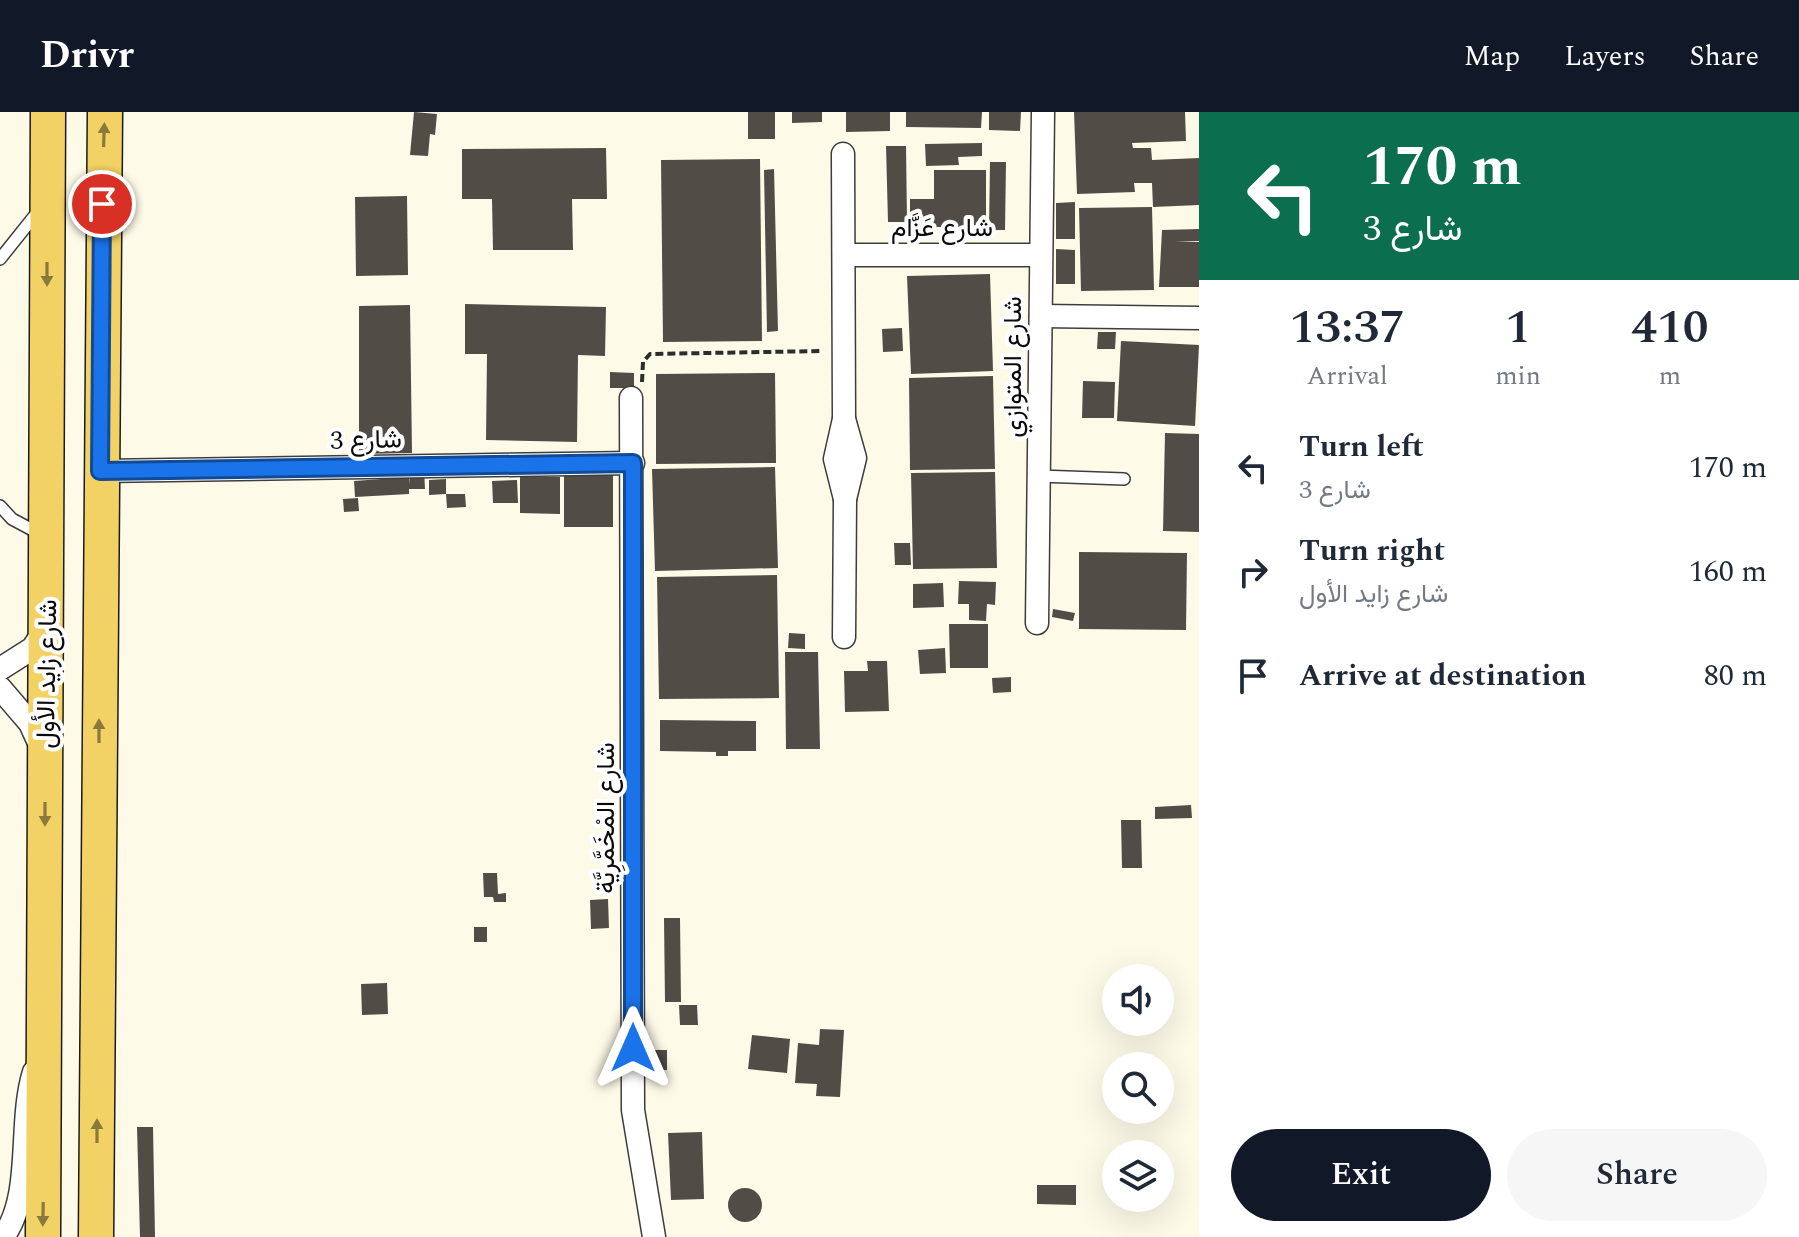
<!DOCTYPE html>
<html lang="en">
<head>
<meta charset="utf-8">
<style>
  :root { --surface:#fff; --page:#f6f6f7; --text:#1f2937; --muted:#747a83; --accent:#111827 }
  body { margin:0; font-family:Spectral,Vazirmatn,serif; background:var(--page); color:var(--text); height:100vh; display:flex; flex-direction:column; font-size:30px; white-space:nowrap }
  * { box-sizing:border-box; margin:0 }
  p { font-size:26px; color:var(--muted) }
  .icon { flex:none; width:44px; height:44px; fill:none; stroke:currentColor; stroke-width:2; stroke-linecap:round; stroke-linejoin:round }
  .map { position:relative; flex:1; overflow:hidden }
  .drawer { display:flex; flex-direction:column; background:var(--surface); width:600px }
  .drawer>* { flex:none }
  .hud { background:#0b6e4f; color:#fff; overflow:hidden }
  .tools { position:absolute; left:1102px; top:852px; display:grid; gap:16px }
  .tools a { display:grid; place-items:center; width:72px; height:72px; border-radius:50%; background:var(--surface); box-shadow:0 8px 32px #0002; font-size:40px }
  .pin { position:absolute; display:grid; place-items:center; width:68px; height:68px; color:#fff; margin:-34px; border:4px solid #fff; border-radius:50%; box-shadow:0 2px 8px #0007 }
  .me { position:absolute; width:88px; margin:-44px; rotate:0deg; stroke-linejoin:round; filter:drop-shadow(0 0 6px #0008) }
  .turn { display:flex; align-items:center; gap:28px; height:168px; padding:0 32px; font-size:36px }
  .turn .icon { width:104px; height:104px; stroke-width:2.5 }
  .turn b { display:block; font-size:56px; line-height:68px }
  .eta { display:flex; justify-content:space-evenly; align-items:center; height:136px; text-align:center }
  .eta b { font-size:48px; font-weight:600; line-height:56px }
  .button { display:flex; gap:16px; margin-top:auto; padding:16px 32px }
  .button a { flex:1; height:92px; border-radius:48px; background:var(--accent); color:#fff; font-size:32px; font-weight:600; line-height:92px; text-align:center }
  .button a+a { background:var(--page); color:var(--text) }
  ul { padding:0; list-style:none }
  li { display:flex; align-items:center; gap:24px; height:104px; padding:0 32px }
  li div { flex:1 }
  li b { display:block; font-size:30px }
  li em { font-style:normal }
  header { display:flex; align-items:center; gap:48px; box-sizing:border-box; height:112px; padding:0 40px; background:var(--accent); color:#fff }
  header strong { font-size:38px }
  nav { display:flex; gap:44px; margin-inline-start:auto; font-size:28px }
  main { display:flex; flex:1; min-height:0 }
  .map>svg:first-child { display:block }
</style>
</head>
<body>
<header>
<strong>Drivr</strong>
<nav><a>Map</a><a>Layers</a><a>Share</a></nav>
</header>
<main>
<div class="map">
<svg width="1199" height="1125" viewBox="0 0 1199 1125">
  <rect width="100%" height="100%" fill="#fefae8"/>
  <g fill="#524c47">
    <polygon points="414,0 437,2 435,23 430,22 428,44 410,43"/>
    <rect x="748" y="0" width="27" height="27"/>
    <polygon points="792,0 822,0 822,10 792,11"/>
    <polygon points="846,0 890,0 890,19 846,20"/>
    <polygon points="906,0 982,0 981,16 906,15"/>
    <polygon points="989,0 1021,0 1020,19 989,18"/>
    <polygon points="1074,0 1185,0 1186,29 1132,31 1133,36 1151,36 1152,48 1199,46 1199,93 1153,95 1152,71 1134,71 1135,80 1077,82"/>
    <polygon points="982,31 982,44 958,45 959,53 926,54 925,32"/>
    <polygon points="886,34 906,34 907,110 888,110"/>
    <polygon points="606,36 607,87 572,87 573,138 493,138 492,87 462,87 462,37"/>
    <polygon points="760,47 762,229 663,230 661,48"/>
    <polygon points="990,50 1006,50 1005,118 989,118"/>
    <polygon points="774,57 778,219 767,220 764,58"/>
    <polygon points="934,58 986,58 986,115 910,115 910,87 934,87"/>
    <polygon points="407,84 408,163 356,164 355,85"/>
    <polygon points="1075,90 1075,127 1056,127 1056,91"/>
    <polygon points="1152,95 1154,178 1081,179 1079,96"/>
    <polygon points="1199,117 1199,129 1176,129 1199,130 1199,175 1159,175 1162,118"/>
    <polygon points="1056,137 1075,138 1075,172 1056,172"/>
    <polygon points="990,162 993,259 911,262 907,164"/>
    <polygon points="465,192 606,195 605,244 578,243 577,330 486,328 487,242 465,242"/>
    <polygon points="410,193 412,341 359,342 359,194"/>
    <polygon points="902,216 903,239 883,240 882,217"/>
    <polygon points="1098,220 1116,220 1115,237 1097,237"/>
    <polygon points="1121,229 1199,233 1195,314 1117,309"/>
    <polygon points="610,260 634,261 634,276 610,276"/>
    <polygon points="775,261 776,351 656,352 656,262"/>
    <polygon points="993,264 995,357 910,358 909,266"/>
    <polygon points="1083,269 1115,270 1114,306 1082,306"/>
    <polygon points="1165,321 1199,322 1199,420 1163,419"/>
    <polygon points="775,355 778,456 655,459 652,357"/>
    <polygon points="409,356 424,356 425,377 409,377 409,382 355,385 354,369 409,365 410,373"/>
    <rect x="564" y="358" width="49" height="57"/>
    <polygon points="995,360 997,456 913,457 911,361"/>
    <polygon points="520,365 560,365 560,402 520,401"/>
    <polygon points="446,367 446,382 429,383 429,368"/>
    <polygon points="517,368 518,391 493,391 492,369"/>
    <polygon points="446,382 465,382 466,395 447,396"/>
    <polygon points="358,386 359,399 344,400 343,387"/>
    <polygon points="894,431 910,431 911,453 895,453"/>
    <polygon points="1079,440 1187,441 1186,518 1079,517"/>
    <polygon points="777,463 779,586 659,587 657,465"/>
    <polygon points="959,469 996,470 995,493 987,492 986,509 969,508 969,492 958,492"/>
    <polygon points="943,471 944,495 913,496 913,472"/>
    <polygon points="1053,497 1075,501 1073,509 1052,505"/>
    <polygon points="949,512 988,512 988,556 950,556"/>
    <polygon points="789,521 805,522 805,537 788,536"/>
    <polygon points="945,536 946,561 920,562 918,538"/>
    <polygon points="785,540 818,540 820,637 786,637"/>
    <polygon points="867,549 887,549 889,599 845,600 844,559 868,559"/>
    <polygon points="1011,565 1011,580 993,581 992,566"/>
    <polygon points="660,608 756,609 756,639 728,639 728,644 716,644 716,640 660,639"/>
    <polygon points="1191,693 1192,706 1155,707 1155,695"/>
    <polygon points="1121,708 1141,708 1142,756 1122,756"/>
    <polygon points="483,761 497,761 498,782 506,781 506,790 494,790 493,785 484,785"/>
    <polygon points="608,787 609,816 591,817 590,788"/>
    <polygon points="664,806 680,806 681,890 665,890"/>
    <rect x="474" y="815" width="13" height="15"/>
    <polygon points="387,871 388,902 362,903 361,872"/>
    <polygon points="679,893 697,893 698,913 680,913"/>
    <polygon points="820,917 844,918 840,985 816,984 817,972 795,971 798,931 819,933"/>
    <polygon points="752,923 790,927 787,961 748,957"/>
    <polygon points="651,938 667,938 667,958 652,958"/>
    <polygon points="137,1015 153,1015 155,1125 140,1125"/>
    <polygon points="702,1020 704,1087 671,1088 668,1021"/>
    <polygon points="1037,1073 1076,1073 1076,1093 1037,1092"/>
    <circle cx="745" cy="1093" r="17"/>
  </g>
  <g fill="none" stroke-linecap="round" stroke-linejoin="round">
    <g stroke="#3d3d3d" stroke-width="14">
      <g id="lane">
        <polyline points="0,147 40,97"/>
        <polyline points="1039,364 1124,367"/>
        <polyline points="0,394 12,407 42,423"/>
      </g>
    </g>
    <g stroke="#3d3d3d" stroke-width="25">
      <g id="street">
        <polyline points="843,42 844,307 835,347 845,387"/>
        <polyline points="844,143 1040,143"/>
        <polyline points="1041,204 1199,206"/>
        <polyline points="631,286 633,998 654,1125"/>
        <polyline points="100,359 633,351"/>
        <polyline points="1037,511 1043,0"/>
        <polyline points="844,525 845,387 855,346 844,307"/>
        <polyline points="0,557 33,536 45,517"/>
        <polyline points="0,576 30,611 40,633"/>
        <path d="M3 1125C34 1083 18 1011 34 960"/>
      </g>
    </g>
    <g stroke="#1b1b1b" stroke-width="37">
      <g id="primary">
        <polyline points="43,1125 48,0"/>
        <polyline points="96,1125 105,0"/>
      </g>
    </g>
    <polyline stroke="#2c2c2c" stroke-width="4" stroke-dasharray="8 4" stroke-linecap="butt" points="642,270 643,250 650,242 822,239"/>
    <use href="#lane" stroke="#fff" stroke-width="11"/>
    <use href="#street" stroke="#fff" stroke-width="22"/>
    <use href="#primary" stroke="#f2d264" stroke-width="34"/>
  </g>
  <defs><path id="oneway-solid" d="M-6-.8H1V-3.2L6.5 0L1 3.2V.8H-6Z" transform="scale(2)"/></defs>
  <g fill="#8a783c">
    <use href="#oneway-solid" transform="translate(104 23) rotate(-88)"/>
    <use href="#oneway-solid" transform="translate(47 162) rotate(90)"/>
    <use href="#oneway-solid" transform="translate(99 619) rotate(-90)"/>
    <use href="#oneway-solid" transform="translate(45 702) rotate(90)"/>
    <use href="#oneway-solid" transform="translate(97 1019) rotate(-90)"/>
    <use href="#oneway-solid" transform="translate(43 1102) rotate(91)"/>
  </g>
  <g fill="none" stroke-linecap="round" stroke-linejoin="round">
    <g stroke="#114b97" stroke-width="20">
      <polyline id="route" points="102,92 100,359 633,351 633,936"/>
    </g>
    <use href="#route" stroke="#1a73e8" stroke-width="14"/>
  </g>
  <g text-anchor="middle" stroke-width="8" stroke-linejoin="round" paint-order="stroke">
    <g font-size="26" fill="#0a0a0a" stroke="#fff">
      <text x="942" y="124">شارع عَزَّام</text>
      <text transform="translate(1012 255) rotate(-90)" y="9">شارع المتوازي</text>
      <text transform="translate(366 327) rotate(-1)" y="9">شارع 3</text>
      <text transform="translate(46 562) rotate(-89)" y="9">شارع زايد الأول</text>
      <text transform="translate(605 706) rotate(-90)" y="9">شارع المْخَمَّرِيَّة</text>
    </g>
  </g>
</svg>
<div class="tools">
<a><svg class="icon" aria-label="sound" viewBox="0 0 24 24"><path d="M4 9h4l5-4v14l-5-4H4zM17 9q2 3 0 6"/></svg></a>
<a><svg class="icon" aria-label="search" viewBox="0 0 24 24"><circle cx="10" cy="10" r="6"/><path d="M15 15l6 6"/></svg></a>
<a><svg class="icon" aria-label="layers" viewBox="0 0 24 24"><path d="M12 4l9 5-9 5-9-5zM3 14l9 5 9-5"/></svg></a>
</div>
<div class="pin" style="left:102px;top:92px;background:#d93025"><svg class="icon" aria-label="arrive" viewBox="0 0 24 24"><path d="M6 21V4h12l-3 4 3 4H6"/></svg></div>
<svg class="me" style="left:633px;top:936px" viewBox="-20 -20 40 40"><path d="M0-17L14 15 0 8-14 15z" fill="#1a73e8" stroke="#fff" stroke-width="4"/></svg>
</div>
<section class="drawer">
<div class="hud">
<div class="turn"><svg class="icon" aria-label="left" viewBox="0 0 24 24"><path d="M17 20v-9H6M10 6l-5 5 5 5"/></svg><div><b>170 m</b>شارع 3</div></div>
</div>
<div class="eta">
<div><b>13:37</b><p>Arrival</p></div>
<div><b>1</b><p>min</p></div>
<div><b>410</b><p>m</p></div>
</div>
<ul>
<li><svg class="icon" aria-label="left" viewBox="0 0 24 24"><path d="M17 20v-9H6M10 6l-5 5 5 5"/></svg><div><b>Turn left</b><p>شارع 3</p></div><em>170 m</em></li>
<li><svg class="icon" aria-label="right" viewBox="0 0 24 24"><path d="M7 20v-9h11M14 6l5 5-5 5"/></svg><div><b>Turn right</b><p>شارع زايد الأول</p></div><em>160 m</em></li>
<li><svg class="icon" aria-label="arrive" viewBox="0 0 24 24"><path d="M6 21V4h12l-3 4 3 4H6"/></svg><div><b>Arrive at destination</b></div><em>80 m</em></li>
</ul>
<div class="button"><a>Exit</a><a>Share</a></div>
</section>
</main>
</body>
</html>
